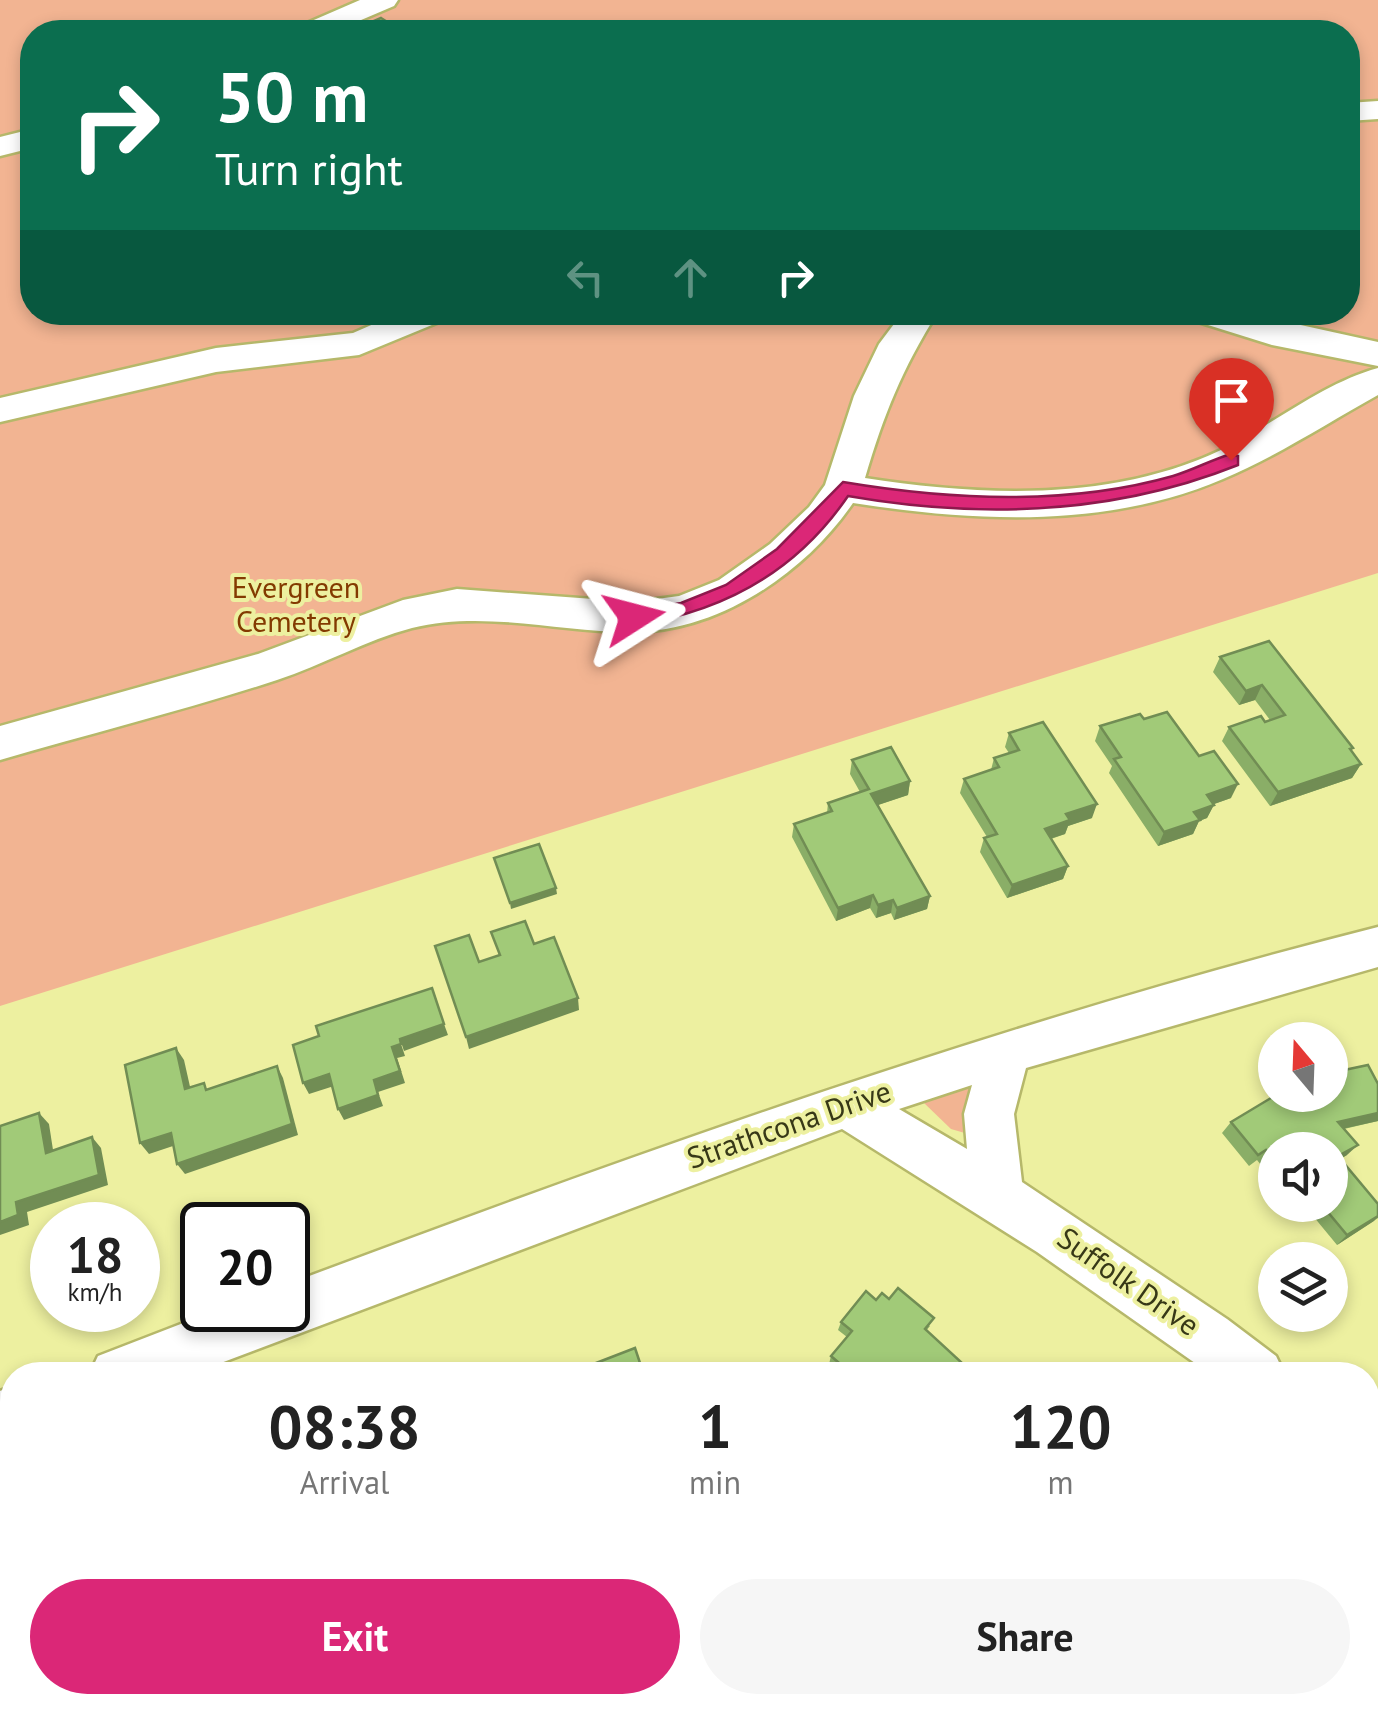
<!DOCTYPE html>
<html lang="en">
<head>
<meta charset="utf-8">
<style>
  :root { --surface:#fff; --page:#f6f6f6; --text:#222; --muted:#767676; --accent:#db2777 }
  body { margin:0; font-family:"PT Sans",sans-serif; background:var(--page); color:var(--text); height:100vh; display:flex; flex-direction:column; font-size:38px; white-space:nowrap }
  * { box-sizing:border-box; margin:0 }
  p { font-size:32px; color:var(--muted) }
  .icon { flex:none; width:55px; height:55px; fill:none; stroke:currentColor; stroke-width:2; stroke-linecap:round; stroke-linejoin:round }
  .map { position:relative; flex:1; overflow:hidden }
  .drawer { position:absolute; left:0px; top:1362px; width:1380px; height:352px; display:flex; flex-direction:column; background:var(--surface); border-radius:40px 40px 0 0; box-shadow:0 5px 15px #0003 }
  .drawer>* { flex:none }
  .top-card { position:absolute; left:20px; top:20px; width:1340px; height:305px; border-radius:40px; box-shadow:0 5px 15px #0003; background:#0b6e4f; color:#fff; overflow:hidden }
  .needle { width:65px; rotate:341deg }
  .tools { position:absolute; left:1258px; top:1022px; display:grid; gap:20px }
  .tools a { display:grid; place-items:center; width:90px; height:90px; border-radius:50%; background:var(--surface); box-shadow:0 5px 15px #0003; font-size:50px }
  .speed { position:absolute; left:30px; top:1202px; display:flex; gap:20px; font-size:50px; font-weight:700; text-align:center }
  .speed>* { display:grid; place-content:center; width:130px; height:130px; border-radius:50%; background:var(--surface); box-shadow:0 5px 15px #0003; line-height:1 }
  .speed small { font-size:25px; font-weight:400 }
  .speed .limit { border:5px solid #111; border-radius:15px; background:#fff; color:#111 }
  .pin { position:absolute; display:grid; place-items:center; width:85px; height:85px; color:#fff; margin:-102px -42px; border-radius:50% 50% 50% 0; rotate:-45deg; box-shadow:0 0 10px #0007 }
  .pin .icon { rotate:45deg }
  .me { position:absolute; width:110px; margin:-55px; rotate:81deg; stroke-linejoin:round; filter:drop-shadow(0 0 8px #0008) }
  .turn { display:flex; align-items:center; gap:35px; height:210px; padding:0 30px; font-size:45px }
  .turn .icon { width:130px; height:130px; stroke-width:2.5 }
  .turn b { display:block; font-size:70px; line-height:85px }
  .lanes { display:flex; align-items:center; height:95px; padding:0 30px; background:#0003; justify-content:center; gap:50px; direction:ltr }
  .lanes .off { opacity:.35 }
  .eta { display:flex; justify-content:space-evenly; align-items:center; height:170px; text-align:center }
  .eta b { font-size:60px; font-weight:600; line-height:70px }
  .cta { display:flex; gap:20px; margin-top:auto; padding:20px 30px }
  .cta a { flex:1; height:115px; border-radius:60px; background:var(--accent); color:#fff; font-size:40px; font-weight:600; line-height:115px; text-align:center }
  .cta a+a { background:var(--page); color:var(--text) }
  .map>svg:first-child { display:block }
</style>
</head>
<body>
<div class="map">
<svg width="1378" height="1713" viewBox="0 0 1378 1713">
  <rect width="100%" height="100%" fill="#edf0a0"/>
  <g fill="#f2b492" fill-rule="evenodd">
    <path d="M0 0H1378V573L0 1006ZM32 32H1348V312H32Z"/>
    <polygon points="972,1084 975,1136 951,1129 923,1102 943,1090"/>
  </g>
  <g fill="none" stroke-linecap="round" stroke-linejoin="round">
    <g stroke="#b6b86a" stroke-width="5">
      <g id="minor">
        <polygon points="360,0 398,0 394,6 333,32 296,32 300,26"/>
        <polygon points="1378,101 1378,119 1348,121 1348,103"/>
        <polygon points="32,129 32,148 0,156 0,137"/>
        <polygon points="401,312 449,312 444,320 359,355 216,372 0,422 0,398 216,348 353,333"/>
        <path d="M903 312H938C902 369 884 414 865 478 982 496 1111 502 1221 450 1273 425 1323 383 1378 368V395C1326 424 1277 456 1223 479 1106 529 976 522 853 503 805 573 719 632 631 632 558 632 484 610 412 628 366 640 323 665 277 680 186 710 92 733 0 760V726L258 654 403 600 457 589 634 602 679 596 719 580 770 544 809 507 825 485 854 396 879 344Z"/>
        <polygon points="1187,312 1242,312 1378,342 1378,366 1272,345 1192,320"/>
        <path d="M1378 927V967L1026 1068 1014 1114 1022 1182 1227 1319 1276 1356 1285 1375H1212L1037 1252 842 1129 189 1375H89L98 1356 217 1310H288V1284C647 1149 1006 1021 1378 927ZM972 1085 964 1114 967 1149 899 1109Z"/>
        <polygon points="12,1386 12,1442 0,1447 0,1391"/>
        <polygon points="1368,1431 1378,1435 1378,1495 1368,1491"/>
        <polygon points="359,1702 427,1702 432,1713 364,1713"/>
      </g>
    </g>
    <use href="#minor" fill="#fff" fill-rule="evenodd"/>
  </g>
  <g fill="#8aae67">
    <polygon points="1220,657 1353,748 1351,751 1361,764 1352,778 1270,806 1222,741 1229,727 1270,720 1255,700 1239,705 1213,672"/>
    <polygon points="1144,719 1199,756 1231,798 1214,804 1207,818 1199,821 1193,834 1158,846 1109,773 1112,766 1095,741 1100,726"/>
    <polygon points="1009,733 1092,818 1068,826 1065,834 1051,839 1068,866 1063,879 1007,898 980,852 984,838 987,837 960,793 964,779 991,770 994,758 1009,753 1005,747"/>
    <polygon points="852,760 910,781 908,795 878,805 930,896 927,909 894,920 891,913 876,918 870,908 836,921 792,837 794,824 827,813 828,803 860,792 850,774"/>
    <polygon points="1378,1084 1378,1121 1344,1129 1347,1155 1340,1159 1378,1204 1378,1218 1337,1245 1304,1205 1330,1205 1275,1150 1275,1180 1274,1181 1257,1160 1249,1166 1222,1133 1231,1122"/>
    <polygon points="876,1300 930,1326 926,1331 975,1375 842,1375 829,1364 831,1356 847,1337 838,1330 841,1322"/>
    <polygon points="901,1702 985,1702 981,1713 900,1713 896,1708"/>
    <polygon points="1161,1702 1303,1702 1297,1713 1205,1713 1196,1705 1190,1713 1172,1713"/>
  </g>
  <g fill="#718d54">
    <polygon points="1262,685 1255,700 1239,705 1246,691"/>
    <polygon points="1361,764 1352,778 1270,806 1278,792"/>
    <polygon points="910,781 908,795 869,808 871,794"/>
    <polygon points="1238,784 1231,798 1200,809 1207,795"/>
    <polygon points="1097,804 1092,818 1068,826 1065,834 1040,842 1045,829 1066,814"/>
    <polygon points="1214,805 1207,818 1199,821 1193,834 1158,846 1164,832 1194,812"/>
    <polygon points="1068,866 1063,879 1007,898 1012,885"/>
    <polygon points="556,888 557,894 511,909 510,903"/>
    <polygon points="873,895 870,908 836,921 838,908"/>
    <polygon points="930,896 927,909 894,920 897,908"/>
    <polygon points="893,900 891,913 876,918 878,905"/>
    <polygon points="578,998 579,1010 469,1049 466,1037"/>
    <polygon points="444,1024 448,1035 404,1051 400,1039"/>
    <polygon points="401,1044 405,1056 397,1058 405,1083 378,1092 383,1106 344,1120 338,1109 374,1080 392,1047"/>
    <polygon points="176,1048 184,1060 193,1100 185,1089"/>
    <polygon points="277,1066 283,1078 298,1135 185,1174 177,1164"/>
    <polygon points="329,1074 334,1086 309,1094 303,1083"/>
    <polygon points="39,1113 49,1124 55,1163 46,1153"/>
    <polygon points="1378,1113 1378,1121 1328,1132 1338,1122"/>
    <polygon points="171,1133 179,1144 149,1154 140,1143"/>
    <polygon points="92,1137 101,1148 108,1185 27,1212 29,1225 0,1235 0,1222 16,1202"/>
    <polygon points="1358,1145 1347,1155 1330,1165 1338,1156"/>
    <polygon points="1378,1216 1374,1221 1337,1245 1347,1235"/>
  </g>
  <g fill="#a1ca78" stroke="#718d54" stroke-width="2.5">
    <polygon points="381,18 403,32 368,32 360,27"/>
    <polygon points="1269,641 1353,748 1350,749 1361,764 1278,792 1229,727 1261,716 1265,722 1285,715 1262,685 1246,691 1220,657"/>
    <polygon points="1167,712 1199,756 1214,751 1238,784 1207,795 1214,805 1194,812 1200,820 1164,832 1114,759 1121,757 1100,726 1140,714 1144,719"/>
    <polygon points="1043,722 1097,804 1066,814 1070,820 1045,829 1068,866 1012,885 984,838 997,834 964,779 999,767 994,758 1019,750 1009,733"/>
    <polygon points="891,747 910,781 871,794 930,896 897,908 893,900 878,905 873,895 838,908 794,824 832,811 828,803 869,789 852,760"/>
    <polygon points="539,844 556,888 510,903 494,858"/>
    <polygon points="525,921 534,944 554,937 578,998 466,1037 435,946 469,935 479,962 500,955 491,932"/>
    <polygon points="432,988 444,1024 400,1039 401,1044 392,1047 400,1071 374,1080 378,1095 338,1109 329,1074 303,1083 293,1045 319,1036 316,1026"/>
    <polygon points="176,1048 185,1089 204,1083 206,1090 277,1066 292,1124 177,1164 171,1133 140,1143 125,1065"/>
    <polygon points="1368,1065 1378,1084 1378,1113 1338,1122 1358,1145 1338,1156 1378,1204 1378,1216 1347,1235 1322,1205 1330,1205 1330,1150 1275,1150 1275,1161 1266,1150 1258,1155 1231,1122 1276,1095 1330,1095 1330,1073"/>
    <polygon points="39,1113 46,1153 92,1137 99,1175 16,1202 18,1215 0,1222 0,1126"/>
    <polygon points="898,1288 934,1318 925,1329 975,1375 853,1375 831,1356 852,1331 841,1322 866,1291 876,1300 882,1293 889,1299"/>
    <polygon points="635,1348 644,1375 565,1375"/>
    <polygon points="722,1702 878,1702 870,1713 732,1713"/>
    <polygon points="902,1702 985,1702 988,1706 981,1713 905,1713 899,1705"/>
    <polygon points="1172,1702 1197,1702 1190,1713 1184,1713"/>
    <polygon points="1205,1702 1303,1702 1297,1713 1261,1713 1253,1707 1249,1713 1218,1713"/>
  </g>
  <path fill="#db2777" stroke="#8e194d" stroke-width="2.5" d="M1231 454 1238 456V465C1113 515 980 519 848 496 797 571 723 612 634 625L624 617 627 612 681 603 726 585 777 549 843 482C950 500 1068 506 1173 476 1193 470 1211 460 1231 454Z"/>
  <g text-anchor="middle" stroke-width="8" stroke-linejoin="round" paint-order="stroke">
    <g font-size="30" fill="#833a00" stroke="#edf0a0">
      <text x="296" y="598">Evergreen<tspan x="296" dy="34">Cemetery</tspan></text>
    </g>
    <g font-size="30" fill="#373817" stroke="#edf0a0">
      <text transform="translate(789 1125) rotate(-19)" y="10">Strathcona Drive</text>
      <text transform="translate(1128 1282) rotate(35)" y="10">Suffolk Drive</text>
    </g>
  </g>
</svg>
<div class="tools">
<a><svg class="needle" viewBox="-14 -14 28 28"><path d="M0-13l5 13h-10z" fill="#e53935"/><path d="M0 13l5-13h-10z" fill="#767676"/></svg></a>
<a><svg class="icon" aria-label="sound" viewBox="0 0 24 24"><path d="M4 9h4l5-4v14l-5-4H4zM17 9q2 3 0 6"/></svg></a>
<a><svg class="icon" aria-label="layers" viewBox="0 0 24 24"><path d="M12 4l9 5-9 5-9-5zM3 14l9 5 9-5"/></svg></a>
</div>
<div class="speed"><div>18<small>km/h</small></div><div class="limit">20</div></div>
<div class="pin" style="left:1231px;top:460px;background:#d93025"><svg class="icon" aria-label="arrive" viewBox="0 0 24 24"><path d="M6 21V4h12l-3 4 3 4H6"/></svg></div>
<svg class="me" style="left:634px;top:617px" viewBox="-20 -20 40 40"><path d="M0-17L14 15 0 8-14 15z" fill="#db2777" stroke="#fff" stroke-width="4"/></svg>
<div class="top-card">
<div class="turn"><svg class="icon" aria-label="right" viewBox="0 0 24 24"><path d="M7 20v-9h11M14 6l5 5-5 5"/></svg><div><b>50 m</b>Turn right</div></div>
<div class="lanes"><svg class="icon off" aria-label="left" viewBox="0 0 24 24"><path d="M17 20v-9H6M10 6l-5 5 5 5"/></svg><svg class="icon off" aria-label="ahead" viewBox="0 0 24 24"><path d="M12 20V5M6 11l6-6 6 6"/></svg><svg class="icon" aria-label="right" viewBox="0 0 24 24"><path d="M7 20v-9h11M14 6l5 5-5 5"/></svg></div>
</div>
<section class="drawer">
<div class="eta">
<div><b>08:38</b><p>Arrival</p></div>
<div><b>1</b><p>min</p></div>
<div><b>120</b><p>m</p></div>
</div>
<div class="cta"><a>Exit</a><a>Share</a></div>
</section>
</div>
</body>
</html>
